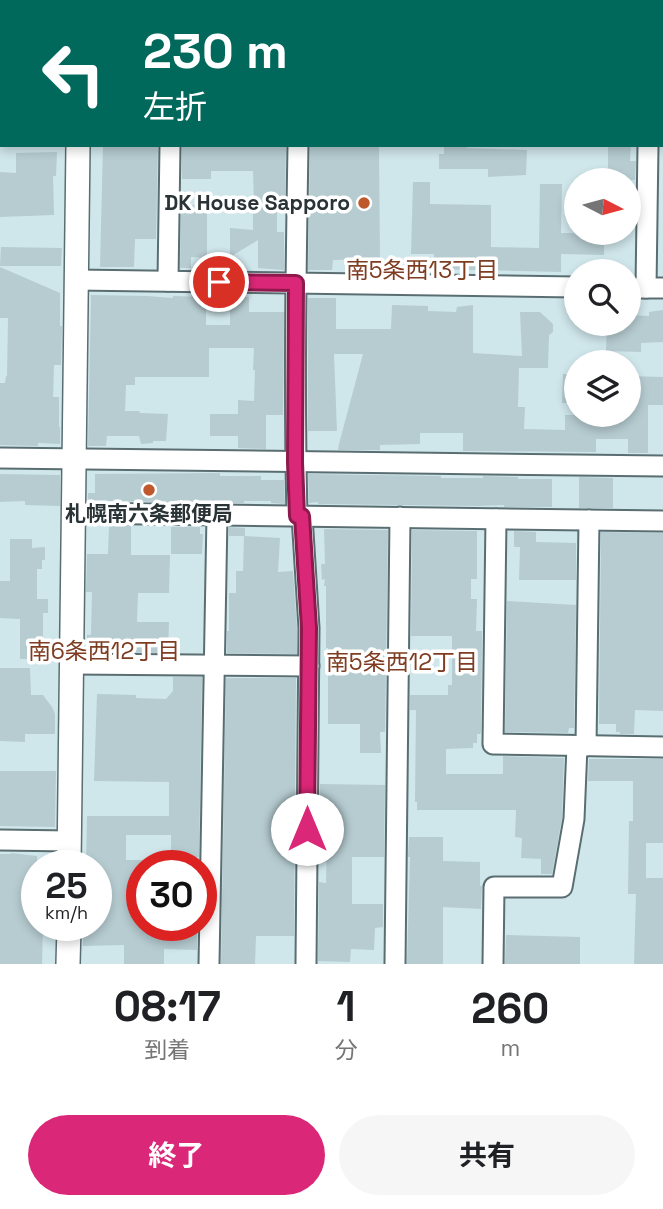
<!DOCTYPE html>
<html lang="ja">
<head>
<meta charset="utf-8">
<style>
  :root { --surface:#fff; --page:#f6f6f6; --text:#202124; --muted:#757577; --accent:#db2777 }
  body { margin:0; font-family:"Space Grotesk","Noto Sans JP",sans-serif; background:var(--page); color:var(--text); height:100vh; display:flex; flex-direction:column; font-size:26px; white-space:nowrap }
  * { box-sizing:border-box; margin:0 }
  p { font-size:23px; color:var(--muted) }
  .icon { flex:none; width:38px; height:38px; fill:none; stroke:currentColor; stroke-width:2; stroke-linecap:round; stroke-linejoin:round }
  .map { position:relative; height:964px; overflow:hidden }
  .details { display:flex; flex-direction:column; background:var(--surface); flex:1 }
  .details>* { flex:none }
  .banner { position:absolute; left:0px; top:0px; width:663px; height:147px; box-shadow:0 4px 10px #0003; background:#00695c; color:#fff; overflow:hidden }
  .needle { width:46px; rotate:96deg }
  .buttons { position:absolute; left:564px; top:168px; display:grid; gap:14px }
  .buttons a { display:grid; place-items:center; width:77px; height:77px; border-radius:50%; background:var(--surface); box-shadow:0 4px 10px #0003; font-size:35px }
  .speed { position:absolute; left:21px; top:850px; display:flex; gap:14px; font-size:35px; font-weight:700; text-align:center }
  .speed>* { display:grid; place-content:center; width:91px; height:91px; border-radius:50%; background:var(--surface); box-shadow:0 4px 10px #0003; line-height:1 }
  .speed small { font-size:18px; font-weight:400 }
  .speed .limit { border:10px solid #d22; background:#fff; color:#111 }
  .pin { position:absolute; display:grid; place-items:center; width:60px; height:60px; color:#fff; margin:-30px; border:4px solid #fff; border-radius:50%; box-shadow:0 2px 7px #0007 }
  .me { position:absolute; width:77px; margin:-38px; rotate:0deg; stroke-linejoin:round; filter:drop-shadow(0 0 5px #0008) }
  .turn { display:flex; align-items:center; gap:24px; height:147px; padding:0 28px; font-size:32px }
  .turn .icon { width:91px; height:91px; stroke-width:2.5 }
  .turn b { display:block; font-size:49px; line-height:60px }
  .eta { display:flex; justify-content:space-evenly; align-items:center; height:119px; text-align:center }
  .eta b { font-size:42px; font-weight:700; line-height:49px }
  .cta { display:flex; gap:14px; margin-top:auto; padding:14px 28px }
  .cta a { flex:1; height:80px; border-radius:42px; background:var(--accent); color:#fff; font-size:28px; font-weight:700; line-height:80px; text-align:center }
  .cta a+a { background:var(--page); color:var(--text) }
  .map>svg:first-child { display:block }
</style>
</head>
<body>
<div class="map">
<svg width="663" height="964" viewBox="0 0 663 964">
  <rect width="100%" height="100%" fill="#cfe6eb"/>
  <g fill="#b6ccd1">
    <polygon points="103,145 158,145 156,239 135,239 134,267 100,267"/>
    <polygon points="182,145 286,145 285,200 277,200 277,232 284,232 284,270 258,268 258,240 230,257 230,228 253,230 253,204 254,204 253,171 211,171 211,179 182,179"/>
    <polygon points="310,145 374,145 374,147 379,147 380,259 333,260 332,270 308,270"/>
    <polygon points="444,145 467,145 467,148 527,150 526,175 488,177 488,169 439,169 439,154 444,154"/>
    <polygon points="608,145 631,145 630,161 636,161 635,180 608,180"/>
    <polygon points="57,152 56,176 53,176 54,215 0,217 0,172 16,173 16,153"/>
    <polygon points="413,182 430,182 430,204 491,205 491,247 539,248 540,184 562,184 561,233 604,233 604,255 561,254 561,272 433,269 434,254 411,254"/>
    <polygon points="181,205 207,205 207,258 191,257 191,268 180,268"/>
    <polygon points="1,247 62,248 61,266 0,266"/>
    <polygon points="0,267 60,293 60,326 62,326 61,365 54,365 53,397 59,397 59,427 60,427 60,444 38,443 38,446 0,445 0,383 5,383 6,376 7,376 8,318 0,318"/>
    <polygon points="91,295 147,296 173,298 173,296 206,297 206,325 230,325 230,297 249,297 249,312 284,312 283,415 266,415 266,449 238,448 238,436 210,436 210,414 238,414 238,400 254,401 255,370 253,370 254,348 209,348 209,377 135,377 135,385 126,385 125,411 139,411 140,413 168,414 166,441 153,441 153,443 141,444 139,436 107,436 106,446 88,446"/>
    <polygon points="308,298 336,298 336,329 391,329 392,305 428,306 428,311 456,312 457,307 473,305 473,353 522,356 520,312 540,312 553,324 553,332 549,335 548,368 519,368 518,407 525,407 524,429 565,430 565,415 628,415 628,376 663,377 663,405 648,405 648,453 628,453 628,439 596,439 596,452 463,451 463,433 420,433 420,444 380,445 380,450 338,450 339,444 363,354 334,354 337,431 308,431"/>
    <polygon points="663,310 663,342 641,343 641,352 606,351 607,324 628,324 628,315 649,316 649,312"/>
    <polygon points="563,374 576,374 576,403 562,403"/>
    <polygon points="220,473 220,476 261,476 261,480 284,480 285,504 271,503 271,501 244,501 244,503 88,501 88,493 95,493 95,474"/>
    <polygon points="0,474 60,475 60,506 25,505 25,501 0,502"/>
    <polygon points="308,474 441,476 441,478 483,478 483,476 518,477 518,479 552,479 552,507 504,507 504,505 479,506 318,504 318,502 309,503"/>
    <polygon points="579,477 613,478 613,508 579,508"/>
    <polygon points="109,526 131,526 131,555 170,555 169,593 138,593 137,622 169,622 168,653 87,652 87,635 91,635 92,592 86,592 87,554 108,554"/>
    <polygon points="171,527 200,527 200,534 203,534 202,554 171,554"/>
    <polygon points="229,527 245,528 245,536 229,536"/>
    <polygon points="324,529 388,530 385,732 380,732 381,753 360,753 360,724 328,724 328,648 326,648 326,586 324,586 325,579 322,580 321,564 325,564"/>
    <polygon points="412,530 477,531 477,579 471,579 471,599 477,599 476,631 482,631 481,732 480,734 477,734 477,743 473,743 473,748 446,749 446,774 503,774 503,756 564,758 562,818 552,874 541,874 541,859 521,858 522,838 515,837 516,810 417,810 417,802 415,802 416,710 410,710 410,695 448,695 448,685 452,685 452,636 411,636"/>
    <polygon points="514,531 536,532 536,542 576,543 576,580 519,580 520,547 514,547"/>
    <polygon points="601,532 663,533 663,711 635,710 634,734 620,734 620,732 616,732 616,724 599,724"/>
    <polygon points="244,536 280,538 278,572 293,571 297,628 297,654 227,653 227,631 229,631 229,593 236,593 236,571 243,571"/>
    <polygon points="10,539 32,539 32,548 45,547 45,560 42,560 42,569 37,569 37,599 48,599 48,613 43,613 43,659 20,659 20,619 0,618 0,581 10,581"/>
    <polygon points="507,601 576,605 574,728 569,728 568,733 505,732"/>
    <polygon points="0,668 30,668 31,695 43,695 52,707 55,714 55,734 25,734 25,742 0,741"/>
    <polygon points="173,677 202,677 199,857 171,857 171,835 126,835 126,860 142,860 142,926 197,926 197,950 164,949 164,964 124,964 124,945 83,946 83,926 96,926 96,866 86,866 87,816 169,816 169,782 94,781 97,694 136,695 136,698 166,699 173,691"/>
    <polygon points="226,678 296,678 294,936 256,936 255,964 221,964"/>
    <polygon points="589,759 663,759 663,843 646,843 646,878 663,878 663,964 634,964 636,894 628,894 629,821 633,821 633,781 588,781"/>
    <polygon points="0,771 56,771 55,827 0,826"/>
    <polygon points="320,784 385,785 384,857 352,857 352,904 383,904 383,927 375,928 374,950 351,949 350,962 318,961 319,882 326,883 327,836 319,836"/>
    <polygon points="409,837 443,837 443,861 480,862 480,886 482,886 481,909 443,907 443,964 407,964 410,857 408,857"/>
    <polygon points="11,853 37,856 37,926 43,926 42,964 0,964 0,854 11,854"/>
    <polygon points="506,935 580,937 580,964 505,964"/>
  </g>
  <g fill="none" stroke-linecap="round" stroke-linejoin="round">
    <g stroke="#5a6e72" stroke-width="13">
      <polyline id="service" points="633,2 633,0"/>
    </g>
    <g stroke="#5a6e72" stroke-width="23">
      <g id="minor">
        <polyline points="215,2 215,0"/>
        <polyline points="301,2 301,0"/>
        <polyline points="391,2 391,0"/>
        <polyline points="438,2 438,0"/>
        <polyline points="564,2 564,0"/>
        <polyline points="0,72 2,72"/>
        <polyline points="662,81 663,81"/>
        <polyline points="76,280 576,287"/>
        <polyline points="168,281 170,145"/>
        <polyline points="628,288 663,288"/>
        <polyline points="646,288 648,145"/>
        <polyline points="0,458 663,466"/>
        <polyline points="73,513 663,521"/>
        <path d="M297 516C294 392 296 269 298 145"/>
        <polyline points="302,516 309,628 306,964"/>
        <polyline points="496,519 493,744 663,747"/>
        <polyline points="72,664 309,666"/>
        <polyline points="586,746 589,520"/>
        <polyline points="0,840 70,841"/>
        <polyline points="209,964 217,515"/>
        <polyline points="395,964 400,517"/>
        <polyline points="493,964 494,887 562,887 574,819 577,746"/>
      </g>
    </g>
    <g stroke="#5a6e72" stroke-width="26">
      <g id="tertiary">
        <polyline points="79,2 79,0"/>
        <polyline points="69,866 78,145"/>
        <polyline points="68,964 69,926"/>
      </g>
    </g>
    <use href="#service" stroke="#fff" stroke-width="10"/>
    <use href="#minor" stroke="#fff" stroke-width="19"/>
    <use href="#tertiary" stroke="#fff" stroke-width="23"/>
  </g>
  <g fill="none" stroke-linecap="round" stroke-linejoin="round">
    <g stroke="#8e194d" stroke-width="18">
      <polyline id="route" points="219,282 296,283 295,462 297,516 302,516 309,628 307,829"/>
    </g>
    <use href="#route" stroke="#db2777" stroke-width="12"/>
  </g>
  <g fill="#bf592d" stroke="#fff" stroke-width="2.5">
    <circle cx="364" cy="203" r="7"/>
    <circle cx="149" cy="490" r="7"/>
  </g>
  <g text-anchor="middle" stroke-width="7" stroke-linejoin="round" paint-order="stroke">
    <g font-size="21" font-weight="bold" fill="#2a3335" stroke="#fff" text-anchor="end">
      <text x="350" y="210">DK House Sapporo</text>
      <text x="149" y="521" text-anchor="middle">札幌南六条郵便局</text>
    </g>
    <g font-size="23" fill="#7e3c20" stroke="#fff">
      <text x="422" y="278">南5条西13丁目</text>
      <text x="104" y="659">南6条西12丁目</text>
      <text x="402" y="670">南5条西12丁目</text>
    </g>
  </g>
</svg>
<div class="buttons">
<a><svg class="needle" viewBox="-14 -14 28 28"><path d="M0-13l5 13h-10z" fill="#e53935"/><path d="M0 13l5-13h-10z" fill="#757577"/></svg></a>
<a><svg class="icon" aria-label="search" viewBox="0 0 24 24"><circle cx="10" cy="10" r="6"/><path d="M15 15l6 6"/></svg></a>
<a><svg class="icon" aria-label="layers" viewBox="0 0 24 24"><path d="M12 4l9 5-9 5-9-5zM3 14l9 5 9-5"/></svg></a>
</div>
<div class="speed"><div>25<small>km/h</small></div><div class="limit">30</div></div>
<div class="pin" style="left:219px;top:282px;background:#d93025"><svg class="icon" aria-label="arrive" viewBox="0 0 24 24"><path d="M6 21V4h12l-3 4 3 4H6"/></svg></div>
<svg class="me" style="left:307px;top:829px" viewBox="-20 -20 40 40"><circle r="19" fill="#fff"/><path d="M0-13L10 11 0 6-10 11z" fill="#db2777"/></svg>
<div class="banner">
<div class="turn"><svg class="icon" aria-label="left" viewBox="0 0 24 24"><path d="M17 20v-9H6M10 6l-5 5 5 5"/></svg><div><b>230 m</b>左折</div></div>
</div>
</div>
<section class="details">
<div class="eta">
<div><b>08:17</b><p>到着</p></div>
<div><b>1</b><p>分</p></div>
<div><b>260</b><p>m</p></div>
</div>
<div class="cta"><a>終了</a><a>共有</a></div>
</section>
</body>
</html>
